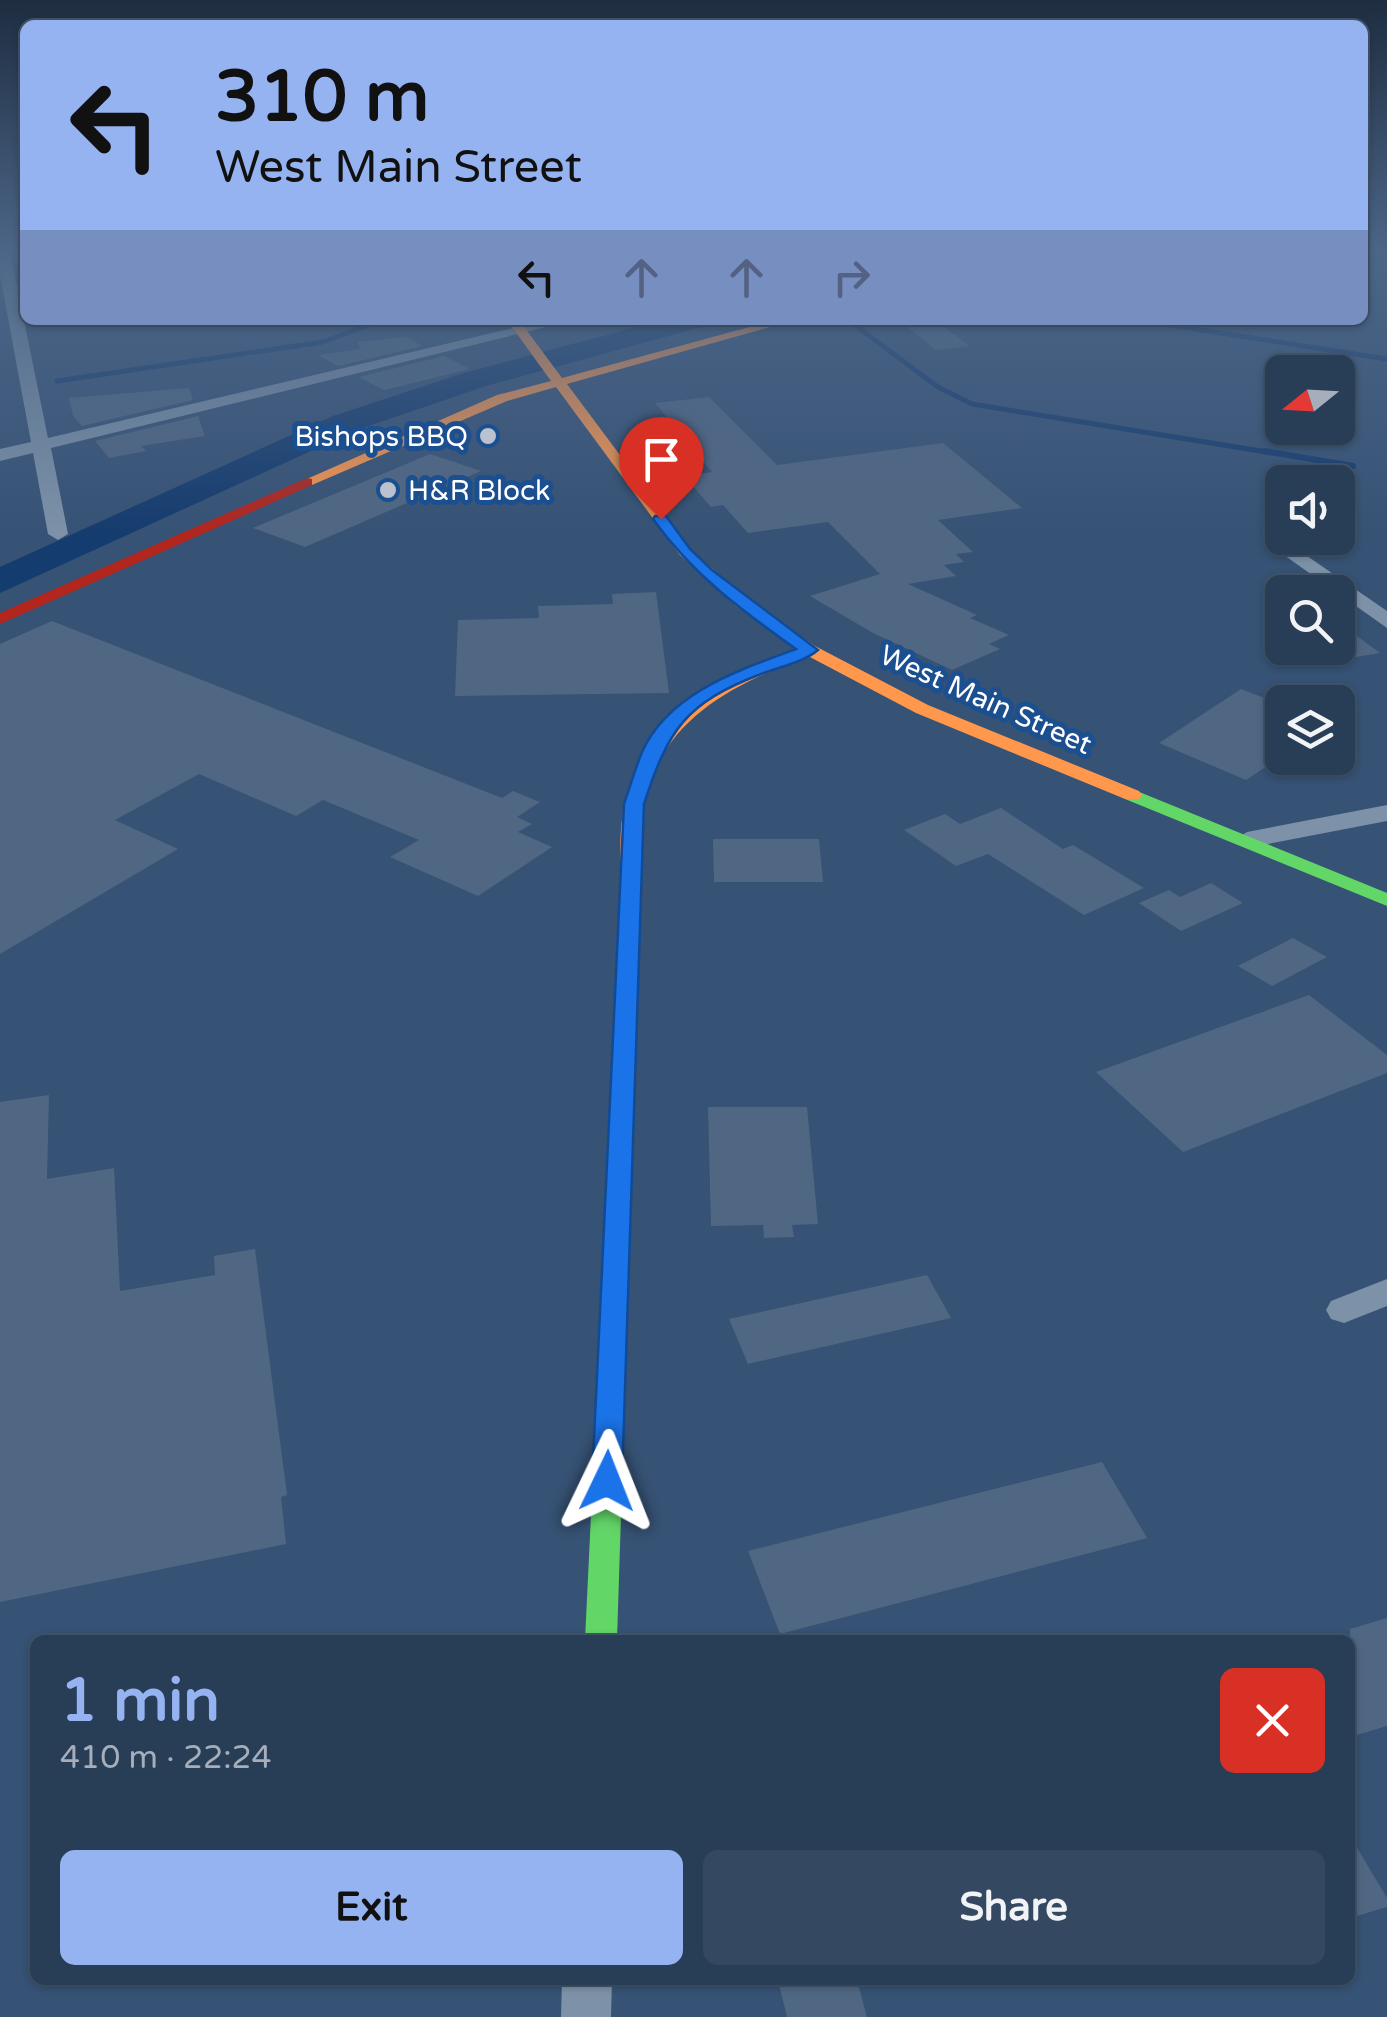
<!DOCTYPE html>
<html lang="en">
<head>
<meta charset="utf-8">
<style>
  :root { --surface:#283e57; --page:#344961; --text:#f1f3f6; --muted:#a5aeba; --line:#44576d; --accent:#95b2f1 }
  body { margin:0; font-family:"Varela Round",sans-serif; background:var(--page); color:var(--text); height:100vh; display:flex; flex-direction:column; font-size:38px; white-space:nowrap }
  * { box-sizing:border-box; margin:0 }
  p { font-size:32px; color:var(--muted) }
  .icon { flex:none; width:55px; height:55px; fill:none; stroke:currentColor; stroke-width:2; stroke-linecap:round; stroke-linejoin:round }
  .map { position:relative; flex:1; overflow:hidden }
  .drawer { position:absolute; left:30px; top:1635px; width:1325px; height:350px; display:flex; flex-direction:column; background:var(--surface); border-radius:15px; box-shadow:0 2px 8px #0004,0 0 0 2px var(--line) }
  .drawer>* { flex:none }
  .hud { position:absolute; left:20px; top:20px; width:1348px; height:305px; border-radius:15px; box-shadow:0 2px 8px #0004,0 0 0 2px var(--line); background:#95b2f1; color:#111; overflow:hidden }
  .needle { width:65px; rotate:252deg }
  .controls { position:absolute; left:1265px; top:355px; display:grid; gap:20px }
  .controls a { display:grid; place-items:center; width:90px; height:90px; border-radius:15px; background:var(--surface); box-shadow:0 2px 8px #0004,0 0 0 2px var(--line); font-size:50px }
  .pin { position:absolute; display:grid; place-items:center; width:85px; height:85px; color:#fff; margin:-102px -42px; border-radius:50% 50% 50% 0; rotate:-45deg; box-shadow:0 0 10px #0007 }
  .pin .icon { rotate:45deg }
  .me { position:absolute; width:110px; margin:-55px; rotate:2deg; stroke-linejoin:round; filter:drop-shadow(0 0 8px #0008) }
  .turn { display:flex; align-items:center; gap:35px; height:210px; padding:0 30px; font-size:45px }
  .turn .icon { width:130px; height:130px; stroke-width:2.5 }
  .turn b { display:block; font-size:70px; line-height:85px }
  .lanes { display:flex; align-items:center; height:95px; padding:0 30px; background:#0003; justify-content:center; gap:50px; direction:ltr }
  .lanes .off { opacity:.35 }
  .round { display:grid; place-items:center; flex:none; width:105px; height:105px; border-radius:15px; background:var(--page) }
  .summary { display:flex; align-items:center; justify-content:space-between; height:170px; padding:0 30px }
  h1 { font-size:60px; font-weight:800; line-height:75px; color:var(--accent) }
  .primary-button { display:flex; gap:20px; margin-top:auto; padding:20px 30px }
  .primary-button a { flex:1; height:115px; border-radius:15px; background:var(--accent); color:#111; font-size:40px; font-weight:800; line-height:115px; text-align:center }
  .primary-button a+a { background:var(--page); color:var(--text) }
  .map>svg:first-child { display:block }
</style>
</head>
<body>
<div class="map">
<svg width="1387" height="2017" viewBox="0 0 1387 2017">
  <rect width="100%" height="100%" fill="#365274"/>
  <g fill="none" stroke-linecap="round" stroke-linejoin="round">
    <g stroke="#153c6e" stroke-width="5">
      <polyline points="848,320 938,387 972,404 1279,454"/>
      <polyline points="1138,320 1387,359"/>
      <polyline points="57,381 323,342 382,320"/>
    </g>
    <polyline stroke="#153c6e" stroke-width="6" points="1264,451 1353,466"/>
    <polygon fill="#153c6e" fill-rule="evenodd" points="662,320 710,320 705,326 486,386 357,430 0,593 0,567 333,416 464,373"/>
  </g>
  <g fill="#506783">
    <polygon points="939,323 970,346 936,350 906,326"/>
    <polygon points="405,337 423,346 338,366 318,355 361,349 357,342"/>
    <polygon points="444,356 470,369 384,390 359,377"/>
    <polygon points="189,388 193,400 82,426 73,416 69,398"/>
    <polygon points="709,397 777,465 943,443 1022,508 938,520 973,552 956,554 964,562 944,565 956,576 908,584 977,615 970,618 1009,635 989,644 1000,649 952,670 873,633 810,596 880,574 828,522 748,533 723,505 711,507 684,476 712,472 655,403"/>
    <polygon points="198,416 205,436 141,446 146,451 109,458 95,441"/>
    <polygon points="430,454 481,471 305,547 253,528"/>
    <polygon points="656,592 669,693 455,696 458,620 539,618 538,606 613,604 612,594"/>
    <polygon points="52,621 502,798 513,791 540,802 517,817 532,824 518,832 552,847 478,896 390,857 419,840 323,800 296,816 199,774 115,820 178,849 0,954 0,644"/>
    <polygon points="1338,622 1380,653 1338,660"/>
    <polygon points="1241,689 1282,705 1282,756 1246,780 1159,743"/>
    <polygon points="1001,808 1063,849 1073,845 1144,888 1084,915 988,854 956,866 904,830 945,814 960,824"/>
    <polygon points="713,839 819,839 823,882 714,882"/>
    <polygon points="1211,883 1243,903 1181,931 1139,903 1169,890 1180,897"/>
    <polygon points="1293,938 1327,957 1272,986 1238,966"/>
    <polygon points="1309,995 1387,1055 1387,1073 1183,1152 1096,1072"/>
    <polygon points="49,1095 47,1179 114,1168 120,1291 215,1275 214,1256 255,1249 287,1495 281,1497 286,1544 0,1602 0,1102"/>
    <polygon points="708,1107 807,1107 818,1224 792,1225 794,1237 764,1238 763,1225 711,1226"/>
    <polygon points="927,1275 951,1318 748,1364 729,1319"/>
    <polygon points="1102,1462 1147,1538 780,1634 748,1551"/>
    <polygon points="1387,1618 1387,1726 1350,1737 1350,1629"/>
    <polygon points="1350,1836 1387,1898 1387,1907 1350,1918"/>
    <polygon points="778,1980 857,1980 867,2017 787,2017"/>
  </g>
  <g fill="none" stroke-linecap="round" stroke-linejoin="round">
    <g fill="#7d92a8" fill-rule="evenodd">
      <polygon points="0,252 10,252 48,438 547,320 575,320 51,448 68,534 58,540 48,534 33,453 0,461 0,449 31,442 0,275"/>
      <polygon points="1281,538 1387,611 1387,628 1274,548 1274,540"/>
      <polygon points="1387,805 1387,821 1247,848 1234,840 1247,832"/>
      <polygon points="1387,1279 1387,1306 1344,1323 1331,1319 1326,1310 1331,1301"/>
      <polygon points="562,1980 612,1980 611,2017 561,2017"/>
    </g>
    <g fill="#63d668" fill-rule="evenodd">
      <polygon points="1132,789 1387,893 1387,906 1125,799 1122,795 1125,791"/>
      <polygon points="631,883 641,889 617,1640 585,1640 621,889"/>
    </g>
    <path fill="#ff974d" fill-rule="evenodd" d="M507 320H519L562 378 775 320H795L567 384 690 549 748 600 815 646 928 705 1139 791 1142 795 1139 799H1125L916 713 808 656C734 684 661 719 644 804 638 831 642 861 641 889L638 893H624L621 889C621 861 618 831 625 803 645 715 719 678 796 649L736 606 680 555 556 387 507 401 312 485 300 482 497 395 551 381Z"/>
    <polygon fill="#b3261e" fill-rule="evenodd" points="307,478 312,479 312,485 0,624 0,613"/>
  </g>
  <linearGradient id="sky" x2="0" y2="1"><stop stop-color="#1e2d40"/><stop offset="0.47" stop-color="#4c6688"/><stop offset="1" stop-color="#4c6688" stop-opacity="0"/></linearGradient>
  <rect width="1387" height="535" fill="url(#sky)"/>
  <path fill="#1a73e8" stroke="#114b97" stroke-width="2.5" d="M655 516H666L690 549 712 570 818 650C804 662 779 667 761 674 685 703 668 730 644 804L622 1481 618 1489 607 1493 597 1489 592 1481 624 804C630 787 635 769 642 752 669 692 740 670 796 649 741 610 692 574 653 519Z"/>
  <g fill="#b9c2ce" stroke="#1b4f8f" stroke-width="4">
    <circle cx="488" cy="436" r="10"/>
    <circle cx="388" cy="490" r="10"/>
  </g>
  <g text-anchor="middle" stroke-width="10" stroke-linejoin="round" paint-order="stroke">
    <g font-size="28" fill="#fff" stroke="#1b4f8f" text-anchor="end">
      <text x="468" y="446">Bishops BBQ</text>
      <text x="408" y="500" text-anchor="start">H&amp;R Block</text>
    </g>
    <g font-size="28" fill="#fff" stroke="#1b4f8f">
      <text transform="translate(986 699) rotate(24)" y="10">West Main Street</text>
    </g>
  </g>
</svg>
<div class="controls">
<a><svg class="needle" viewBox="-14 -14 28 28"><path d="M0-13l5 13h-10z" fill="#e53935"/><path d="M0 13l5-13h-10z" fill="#a5aeba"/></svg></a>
<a><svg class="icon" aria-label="sound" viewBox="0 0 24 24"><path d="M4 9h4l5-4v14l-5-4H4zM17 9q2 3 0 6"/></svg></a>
<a><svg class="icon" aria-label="search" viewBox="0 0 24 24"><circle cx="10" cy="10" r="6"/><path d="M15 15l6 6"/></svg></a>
<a><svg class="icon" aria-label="layers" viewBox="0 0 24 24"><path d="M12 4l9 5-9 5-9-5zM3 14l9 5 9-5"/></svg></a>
</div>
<div class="pin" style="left:661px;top:519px;background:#d93025"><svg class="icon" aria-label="arrive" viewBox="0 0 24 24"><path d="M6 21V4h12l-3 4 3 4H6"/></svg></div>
<svg class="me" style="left:607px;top:1481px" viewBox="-20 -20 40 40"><path d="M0-17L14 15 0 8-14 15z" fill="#1a73e8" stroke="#fff" stroke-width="4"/></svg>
<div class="hud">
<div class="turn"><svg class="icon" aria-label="left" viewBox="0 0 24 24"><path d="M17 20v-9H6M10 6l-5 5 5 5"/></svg><div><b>310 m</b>West Main Street</div></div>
<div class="lanes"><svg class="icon" aria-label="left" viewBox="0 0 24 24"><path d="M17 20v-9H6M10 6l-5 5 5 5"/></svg><svg class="icon off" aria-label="ahead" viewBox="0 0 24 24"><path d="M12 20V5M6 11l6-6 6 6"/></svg><svg class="icon off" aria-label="ahead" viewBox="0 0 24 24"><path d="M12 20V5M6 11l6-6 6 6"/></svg><svg class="icon off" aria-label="right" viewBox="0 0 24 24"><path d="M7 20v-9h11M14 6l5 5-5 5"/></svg></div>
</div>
<section class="drawer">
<div class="summary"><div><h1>1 min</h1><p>410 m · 22:24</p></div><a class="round" style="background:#d93025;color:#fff"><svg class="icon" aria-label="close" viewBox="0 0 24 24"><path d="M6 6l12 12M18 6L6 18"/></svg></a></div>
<div class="primary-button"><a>Exit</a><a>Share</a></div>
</section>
</div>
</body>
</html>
